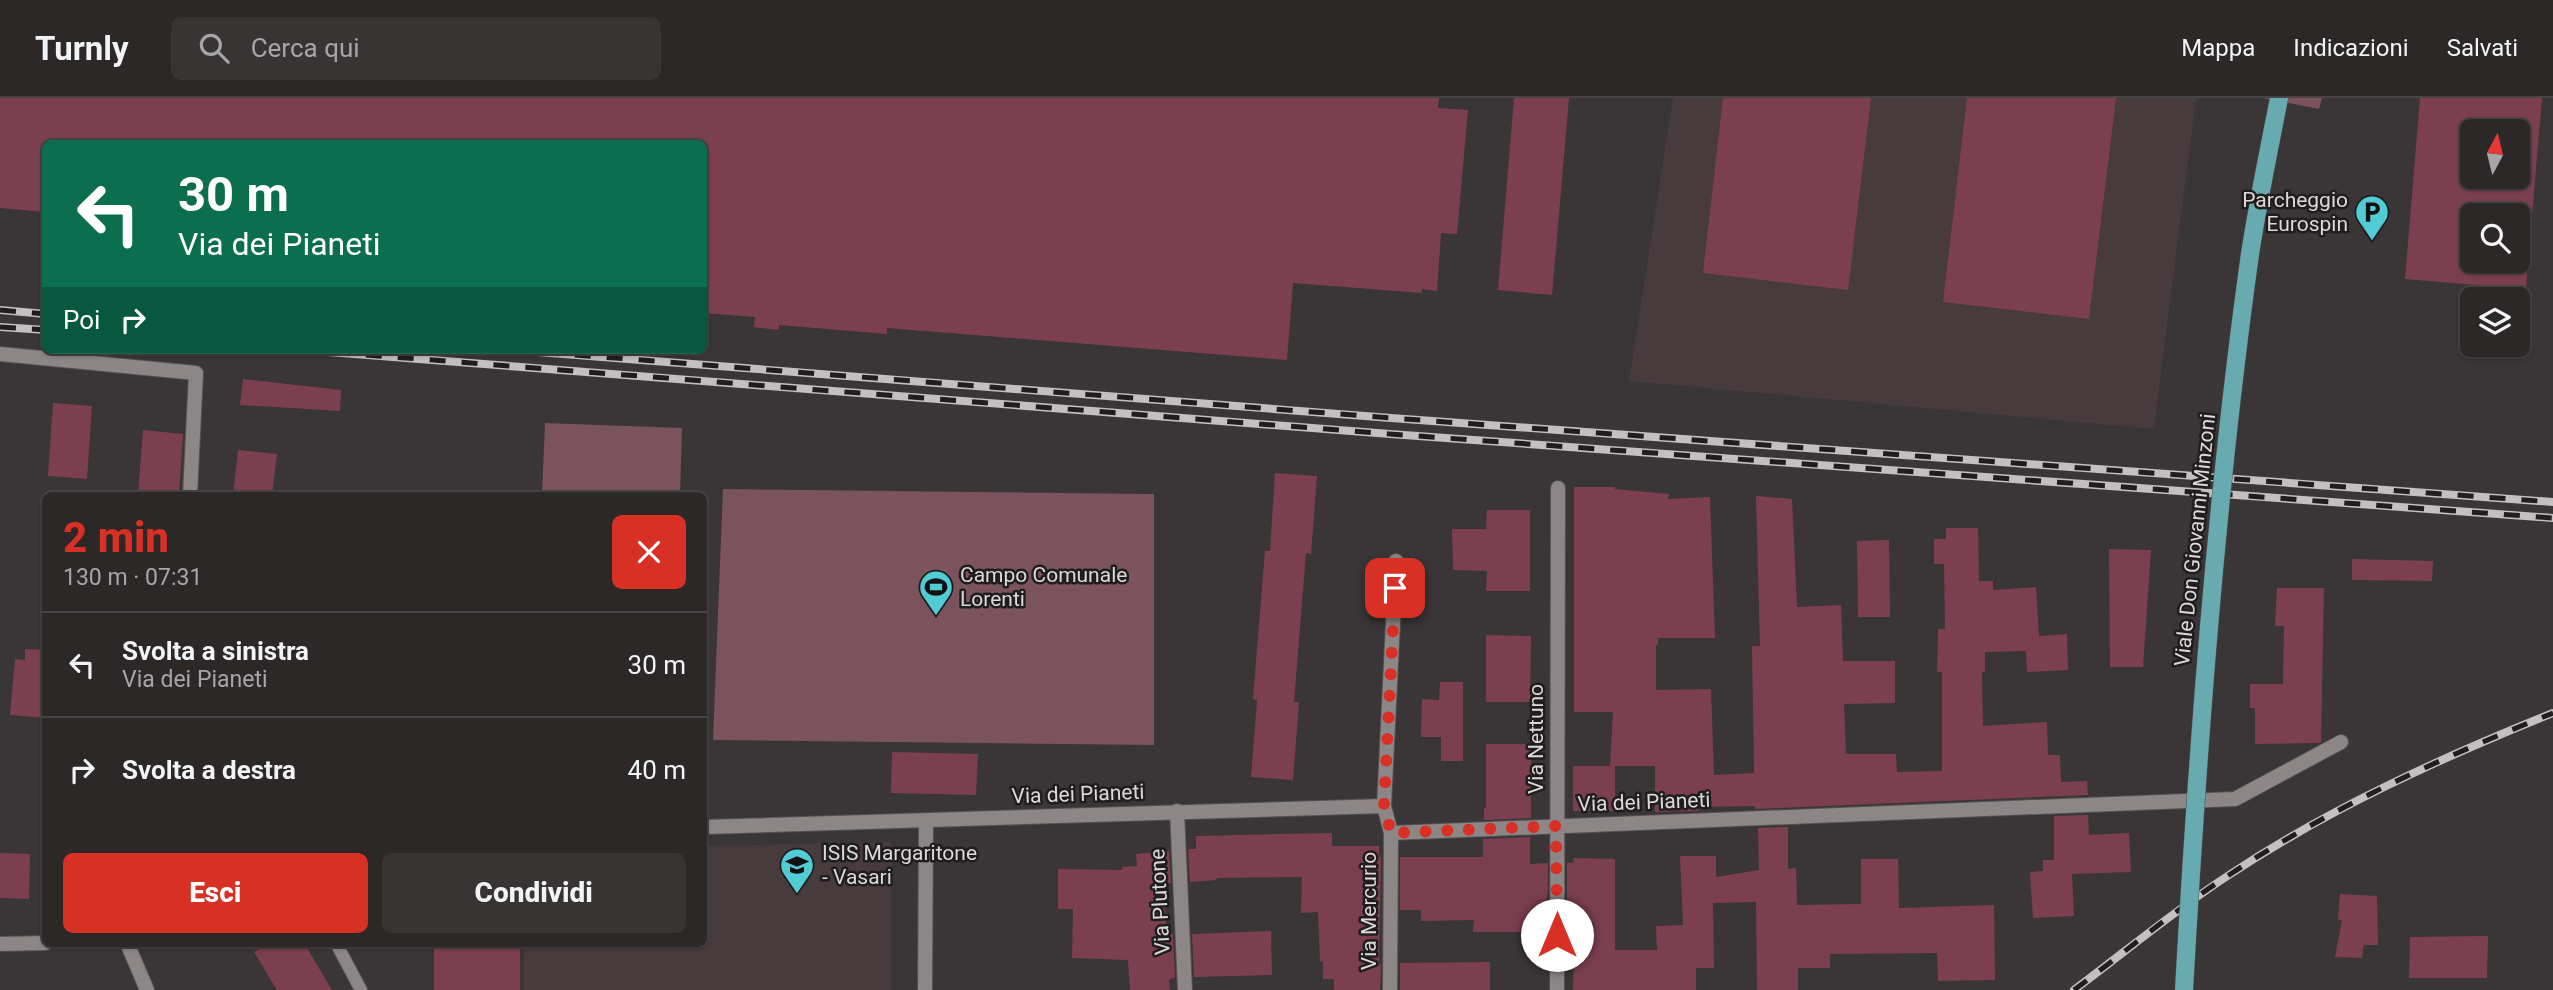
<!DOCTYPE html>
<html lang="it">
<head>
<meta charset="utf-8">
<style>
  :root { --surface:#2c2828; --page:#383434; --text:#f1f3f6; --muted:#a6a6a8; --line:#484445; --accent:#d93025 }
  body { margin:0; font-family:Roboto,sans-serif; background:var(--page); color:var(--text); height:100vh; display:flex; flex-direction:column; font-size:26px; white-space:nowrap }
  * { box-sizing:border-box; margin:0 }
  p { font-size:23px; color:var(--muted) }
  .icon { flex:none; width:38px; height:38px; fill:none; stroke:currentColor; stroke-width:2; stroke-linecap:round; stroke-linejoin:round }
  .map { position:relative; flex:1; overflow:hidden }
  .sheet { position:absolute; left:42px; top:394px; width:665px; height:455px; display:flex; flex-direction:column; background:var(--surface); border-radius:10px; box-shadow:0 2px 5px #0004,0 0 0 2px var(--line) }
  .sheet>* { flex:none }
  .banner { position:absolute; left:42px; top:42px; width:665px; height:214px; border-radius:10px; box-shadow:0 2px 5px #0004,0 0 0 2px var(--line); background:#0b6e4f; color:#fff; overflow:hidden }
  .needle { width:46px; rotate:7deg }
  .tools { position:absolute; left:2460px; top:21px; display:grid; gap:14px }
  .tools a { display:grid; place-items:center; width:70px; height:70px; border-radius:10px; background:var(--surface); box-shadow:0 2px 5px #0004,0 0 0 2px var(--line); font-size:35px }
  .pin { position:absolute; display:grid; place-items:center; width:60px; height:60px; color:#fff; margin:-30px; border-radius:14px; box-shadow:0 4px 10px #0006 }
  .me { position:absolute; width:77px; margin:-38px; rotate:0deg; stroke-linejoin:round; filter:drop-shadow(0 0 5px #0008) }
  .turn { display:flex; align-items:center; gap:24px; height:147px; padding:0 21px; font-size:32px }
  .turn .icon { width:91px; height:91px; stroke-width:2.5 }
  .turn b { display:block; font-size:49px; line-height:60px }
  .then { display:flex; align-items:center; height:66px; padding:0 21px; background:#0003; gap:14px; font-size:26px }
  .round { display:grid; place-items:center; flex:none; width:74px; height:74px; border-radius:10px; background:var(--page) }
  .head { display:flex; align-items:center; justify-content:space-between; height:119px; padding:0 21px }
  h1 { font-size:42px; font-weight:800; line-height:52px; color:var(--accent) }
  .primary-button { display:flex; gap:14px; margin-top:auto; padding:14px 21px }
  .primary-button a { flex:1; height:80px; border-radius:10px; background:var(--accent); color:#fff; font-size:28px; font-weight:800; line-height:80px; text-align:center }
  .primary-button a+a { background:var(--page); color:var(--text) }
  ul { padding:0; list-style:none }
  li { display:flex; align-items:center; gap:21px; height:105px; padding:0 21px; border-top:2px solid var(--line) }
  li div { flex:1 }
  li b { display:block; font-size:26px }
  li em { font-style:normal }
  header { display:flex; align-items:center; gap:42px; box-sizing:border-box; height:98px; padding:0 35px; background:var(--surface); border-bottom:2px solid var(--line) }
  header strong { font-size:33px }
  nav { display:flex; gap:38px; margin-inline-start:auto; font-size:24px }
  .search { width:490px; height:63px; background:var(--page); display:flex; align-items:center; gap:18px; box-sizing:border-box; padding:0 24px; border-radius:10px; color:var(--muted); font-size:26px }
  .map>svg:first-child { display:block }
</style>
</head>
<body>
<header>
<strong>Turnly</strong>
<div class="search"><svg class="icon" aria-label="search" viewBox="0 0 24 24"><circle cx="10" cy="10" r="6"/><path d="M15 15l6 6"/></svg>Cerca qui</div>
<nav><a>Mappa</a><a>Indicazioni</a><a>Salvati</a></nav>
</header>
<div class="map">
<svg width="2553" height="892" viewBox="0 0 2553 892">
  <rect width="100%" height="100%" fill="#3a3536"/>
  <g fill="#483b3e">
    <polygon points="1673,0 2196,0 2154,331 1629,283"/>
    <polygon points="891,744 891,892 524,892 524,845 704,845 704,748"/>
  </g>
  <g fill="#7b535d">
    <polygon points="2263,0 2322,0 2319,11"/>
    <polygon points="545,325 682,330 680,397 542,397"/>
    <polygon points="723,391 1154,396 1154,647 713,642"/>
    <polygon points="348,392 418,395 418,397 348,397"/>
  </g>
  <g fill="#7c3f50" fill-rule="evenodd">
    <polygon points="0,0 1439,0 1438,10 1468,12 1457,136 1441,135 1437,193 1422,191 1422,195 1293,185 1287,262 887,230 887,236 779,227 779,232 754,229 755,219 704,215 704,46 46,46 46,114 0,110"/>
    <polygon points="1514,0 1569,0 1552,197 1498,192"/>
    <polygon points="1723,0 1871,0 1848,192 1703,175"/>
    <polygon points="1967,0 2116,0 2089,221 1943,204"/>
    <path d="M2420 0H2542L2532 117H2473V163H2528L2526 191 2405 181ZM2473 33H2518V79H2473Z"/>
    <polygon points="243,281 341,292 340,313 240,307"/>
    <polygon points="53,305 92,308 87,381 48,378"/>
    <polygon points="143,332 183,336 179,397 138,397"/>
    <polygon points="238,352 277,356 272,397 233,397"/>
    <polygon points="1275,375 1317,378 1311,456 1306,455 1294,604 1299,604 1293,682 1251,679 1257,602 1253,601 1265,453 1270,453"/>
    <polygon points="1574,389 1615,389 1615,391 1669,396 1668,401 1710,399 1715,540 1658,540 1658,547 1656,547 1656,592 1711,591 1714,677 1754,675 1752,548 1760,548 1756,398 1792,401 1797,509 1841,507 1843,563 1895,563 1895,605 1844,606 1846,656 1896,656 1897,674 1942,673 1942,574 1937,574 1938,531 1945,531 1944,466 1934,466 1934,441 1946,441 1946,430 1978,430 1979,483 1993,483 1993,492 2036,489 2039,538 2067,536 2068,572 2027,574 2026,553 1985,554 1985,574 1982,574 1983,628 2047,624 2048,657 2060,657 2061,684 2087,683 2088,697 1755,711 1755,708 1698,709 1698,713 1655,714 1655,668 1610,668 1613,614 1574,614"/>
    <polygon points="1487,412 1530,412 1530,493 1486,493 1487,473 1453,472 1452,431 1486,431"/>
    <polygon points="1889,442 1890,519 1858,519 1857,443"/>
    <polygon points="2109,451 2151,452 2143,569 2110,569"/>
    <polygon points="2352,461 2433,463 2432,483 2352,482"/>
    <polygon points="2277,490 2324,490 2321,644 2318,645 2255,646 2255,610 2250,610 2250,586 2283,586 2284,528 2275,528"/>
    <polygon points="1486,537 1531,538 1530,604 1486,604"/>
    <polygon points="25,551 46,552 46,620 10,617 15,561 25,562"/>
    <polygon points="1440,584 1463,584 1463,663 1441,663 1441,639 1421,639 1422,601 1439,602"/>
    <polygon points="1486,646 1531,646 1531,720 1484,722 1484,710 1486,710"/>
    <polygon points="892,654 978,656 976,697 891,695"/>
    <rect x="1573" y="668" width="42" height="45"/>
    <polygon points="2088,717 2089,737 2129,735 2131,774 2072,776 2074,818 2033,820 2030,774 2043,773 2043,762 2054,762 2054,718"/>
    <polygon points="1788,729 1788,771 1796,770 1797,807 1861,806 1861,761 1898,761 1899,810 1994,807 1995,882 1938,883 1937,855 1830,856 1830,870 1798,870 1798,892 1757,892 1756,804 1713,805 1714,870 1696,870 1696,892 1573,892 1574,834 1567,834 1567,765 1573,765 1574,760 1615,761 1615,852 1657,852 1656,828 1683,827 1680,758 1716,758 1716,779 1759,772 1758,730"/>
    <polygon points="1332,735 1332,748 1379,748 1379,759 1381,759 1379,866 1381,866 1380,892 1334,892 1334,881 1323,881 1323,863 1320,864 1318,814 1301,815 1302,779 1216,780 1217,782 1190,784 1188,751 1196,751 1196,738"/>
    <polygon points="1530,739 1530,766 1548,765 1547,834 1473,834 1474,822 1421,823 1421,812 1400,812 1400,759 1483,759 1483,741"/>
    <polygon points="1169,753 1171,785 1163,786 1167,835 1173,836 1175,879 1169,882 1170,892 1130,892 1128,862 1072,860 1073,811 1058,811 1058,771 1122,772 1122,769 1137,768 1136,756"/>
    <polygon points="0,755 30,756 29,801 0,800"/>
    <polygon points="2340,796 2377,798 2378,847 2364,847 2362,860 2335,859 2342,822 2338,822"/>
    <polygon points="1271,833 1272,877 1194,879 1192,836"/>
    <polygon points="2488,838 2487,880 2409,880 2410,839"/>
    <polygon points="269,845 304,845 332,892 277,892 254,854"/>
    <rect x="434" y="845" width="86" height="47"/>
    <polygon points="1490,864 1490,892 1400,892 1400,865"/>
  </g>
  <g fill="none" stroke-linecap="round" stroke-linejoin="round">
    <g stroke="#565152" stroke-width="14">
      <polyline id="lane" points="336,845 361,892"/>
    </g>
    <g stroke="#565152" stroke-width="16">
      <g id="street">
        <polyline points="0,256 196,275 190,397"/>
        <polyline points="1384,708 1396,463"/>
        <polyline points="1177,713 1185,892"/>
        <polyline points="704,729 1384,708 1391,735 2235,701 2341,644"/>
        <polyline points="127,845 147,892"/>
        <polyline points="0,846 46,845"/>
        <polyline points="925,892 926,724"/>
        <polyline points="1390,892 1391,735"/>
        <polyline points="1557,892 1558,390"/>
      </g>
    </g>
    <use href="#lane" stroke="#8d8687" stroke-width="12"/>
    <use href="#street" stroke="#8d8687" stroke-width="14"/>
    <g stroke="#c4c0c1" stroke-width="8">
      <g id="rail">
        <polyline points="0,212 46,216"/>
        <polyline points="0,229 46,232"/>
        <polyline points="302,252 1390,336 2553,420"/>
        <polyline points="511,252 1391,320 2553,404"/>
        <path d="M2074 892C2125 854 2175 812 2229 777 2330 710 2441 660 2553 615"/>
      </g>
    </g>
    <use href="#rail" stroke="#1f1d1d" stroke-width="5" stroke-dasharray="16" stroke-linecap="butt"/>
    <g stroke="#565152" stroke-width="19" stroke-linecap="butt">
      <path id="primary-bridge" d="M2184 892C2198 646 2216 400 2250 156 2258 104 2269 52 2279 0"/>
    </g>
    <use href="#primary-bridge" stroke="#67aaaf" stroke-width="18"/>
  </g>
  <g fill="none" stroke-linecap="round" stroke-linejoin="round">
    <polyline stroke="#d93025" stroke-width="12" stroke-dasharray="0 21.6" points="1395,490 1384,708 1391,735 1556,728 1557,837"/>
  </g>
  <defs>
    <g id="parking-pin" transform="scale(1.75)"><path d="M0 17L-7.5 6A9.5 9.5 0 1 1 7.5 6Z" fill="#51ccd4" stroke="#1f1d1d"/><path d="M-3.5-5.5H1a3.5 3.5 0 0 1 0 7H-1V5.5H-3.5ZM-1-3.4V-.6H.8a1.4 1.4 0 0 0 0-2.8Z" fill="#111"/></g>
    <g id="stadium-pin" transform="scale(1.75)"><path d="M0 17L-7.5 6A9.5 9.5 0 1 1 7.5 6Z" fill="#51ccd4" stroke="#1f1d1d"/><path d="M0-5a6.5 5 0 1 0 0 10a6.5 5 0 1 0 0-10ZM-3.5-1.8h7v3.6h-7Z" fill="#111"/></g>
    <g id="university-pin" transform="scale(1.75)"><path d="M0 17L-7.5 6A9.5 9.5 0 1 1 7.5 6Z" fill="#51ccd4" stroke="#1f1d1d"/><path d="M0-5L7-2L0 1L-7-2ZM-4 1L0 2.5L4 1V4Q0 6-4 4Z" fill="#111"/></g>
  </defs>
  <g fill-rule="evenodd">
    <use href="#parking-pin" x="2372" y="114"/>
    <use href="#stadium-pin" x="936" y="489"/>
    <use href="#university-pin" x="797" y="767"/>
  </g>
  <g text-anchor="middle" stroke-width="5" stroke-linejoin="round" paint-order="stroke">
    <g font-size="21" fill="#ddd9da" stroke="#1f1d1d" text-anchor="start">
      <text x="2348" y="109" text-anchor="end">Parcheggio<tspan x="2348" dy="24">Eurospin</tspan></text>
      <text x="960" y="484">Campo Comunale<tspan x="960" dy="24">Lorenti</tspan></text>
      <text x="822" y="762">ISIS Margaritone<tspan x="822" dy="24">- Vasari</tspan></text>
    </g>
    <g font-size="21" fill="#ddd9da" stroke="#1f1d1d">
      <text transform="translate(2195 442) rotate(-84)" y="7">Viale Don Giovanni Minzoni</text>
      <text transform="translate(1536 641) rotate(-90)" y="7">Via Nettuno</text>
      <text transform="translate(1078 696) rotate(-2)" y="7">Via dei Pianeti</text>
      <text transform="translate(1644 704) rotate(-2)" y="7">Via dei Pianeti</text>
      <text transform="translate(1160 804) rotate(-93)" y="7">Via Plutone</text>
      <text transform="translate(1369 813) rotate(-90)" y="7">Via Mercurio</text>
    </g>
  </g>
</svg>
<div class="tools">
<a><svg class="needle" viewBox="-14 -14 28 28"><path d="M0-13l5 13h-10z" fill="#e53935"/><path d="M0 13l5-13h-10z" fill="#a6a6a8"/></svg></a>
<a><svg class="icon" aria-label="search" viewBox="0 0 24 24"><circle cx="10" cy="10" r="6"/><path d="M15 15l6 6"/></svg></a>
<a><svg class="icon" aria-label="layers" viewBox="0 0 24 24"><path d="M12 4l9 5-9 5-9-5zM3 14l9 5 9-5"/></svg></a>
</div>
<div class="pin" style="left:1395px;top:490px;background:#d93025"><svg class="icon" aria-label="arrive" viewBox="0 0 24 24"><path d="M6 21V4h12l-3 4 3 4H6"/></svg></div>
<svg class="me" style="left:1557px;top:837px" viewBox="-20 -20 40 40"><circle r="19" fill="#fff"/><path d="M0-13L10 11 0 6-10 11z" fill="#d93025"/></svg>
<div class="banner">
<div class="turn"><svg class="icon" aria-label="left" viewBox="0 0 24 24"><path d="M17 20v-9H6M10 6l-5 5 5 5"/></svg><div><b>30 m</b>Via dei Pianeti</div></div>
<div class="then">Poi<svg class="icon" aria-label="right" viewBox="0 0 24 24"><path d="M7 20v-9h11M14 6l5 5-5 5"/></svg></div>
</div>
<section class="sheet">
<div class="head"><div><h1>2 min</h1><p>130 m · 07:31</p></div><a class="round" style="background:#d93025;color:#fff"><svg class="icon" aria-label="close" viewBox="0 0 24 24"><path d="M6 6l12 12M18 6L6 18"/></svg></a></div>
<ul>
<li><svg class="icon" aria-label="left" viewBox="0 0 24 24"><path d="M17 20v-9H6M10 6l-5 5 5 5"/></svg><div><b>Svolta a sinistra</b><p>Via dei Pianeti</p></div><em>30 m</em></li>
<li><svg class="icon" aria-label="right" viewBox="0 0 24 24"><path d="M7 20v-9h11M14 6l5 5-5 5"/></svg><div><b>Svolta a destra</b></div><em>40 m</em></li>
</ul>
<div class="primary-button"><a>Esci</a><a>Condividi</a></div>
</section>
</div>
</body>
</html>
